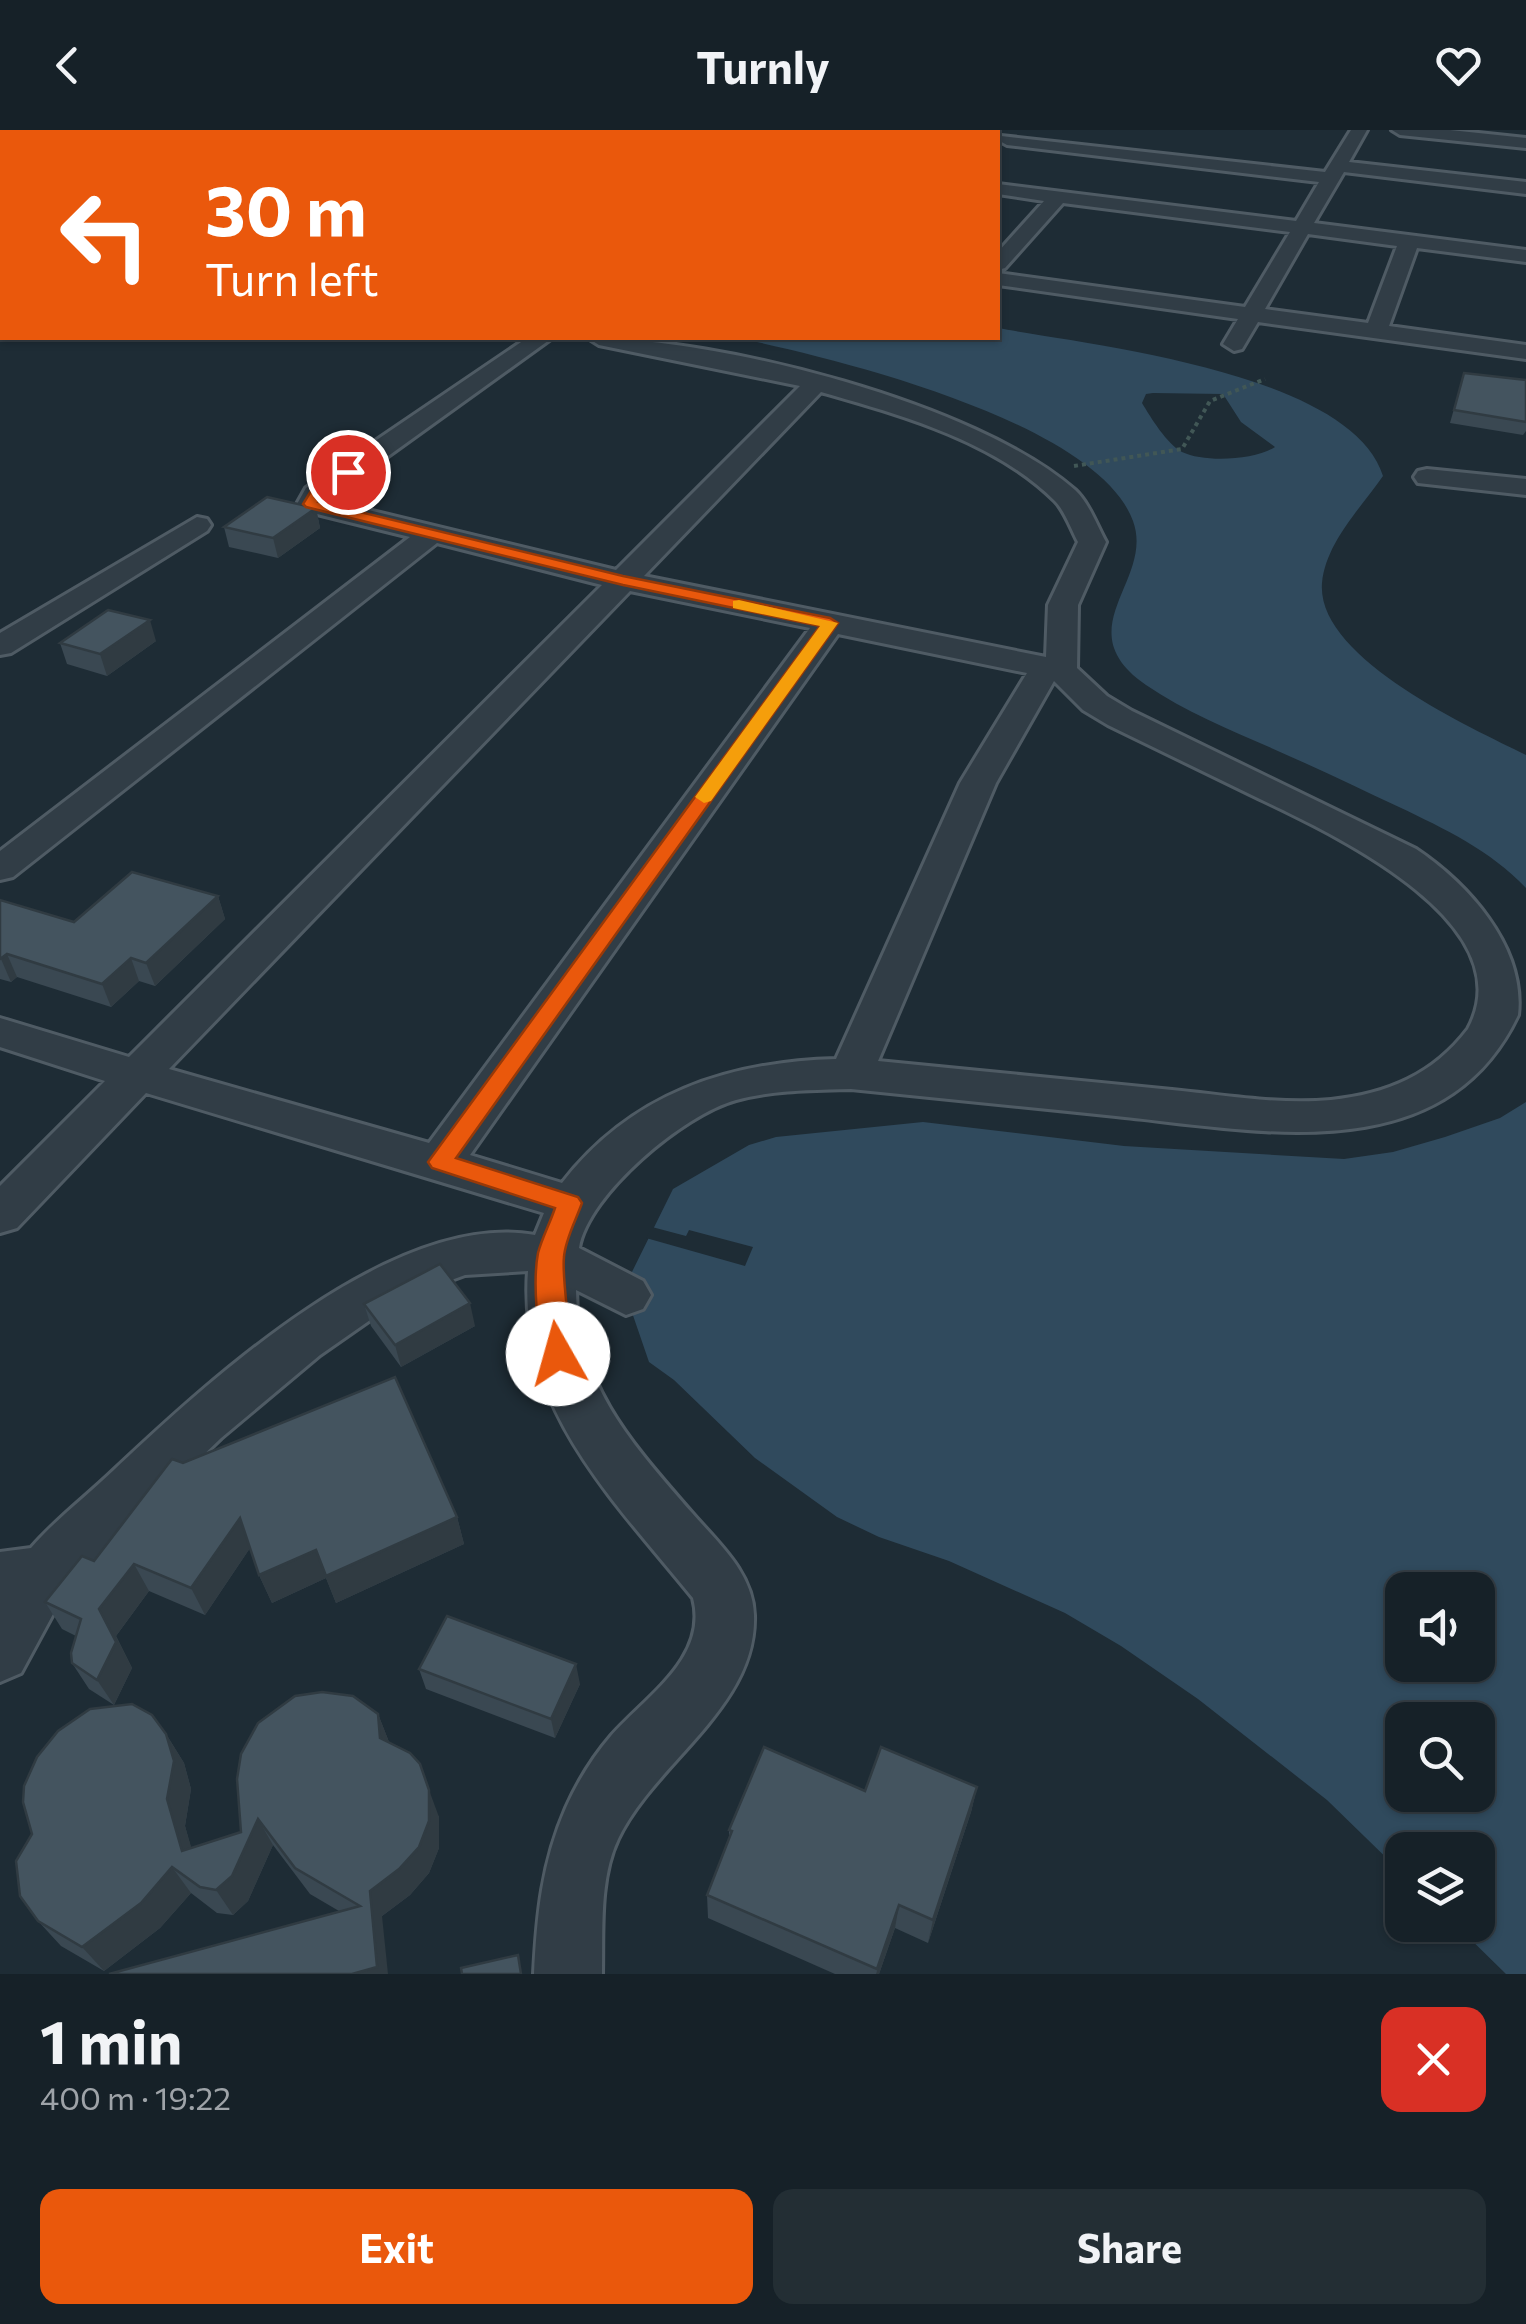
<!DOCTYPE html>
<html lang="en">
<head>
<meta charset="utf-8">
<style>
  :root { --surface:#162128; --page:#232e34; --text:#f1f3f6; --muted:#9ea3a8; --line:#353e45; --accent:#ea580c }
  body { margin:0; font-family:Commissioner,sans-serif; background:var(--page); color:var(--text); height:100vh; display:flex; flex-direction:column; font-size:38px; white-space:nowrap }
  * { box-sizing:border-box; margin:0 }
  p { font-size:32px; color:var(--muted) }
  .icon { flex:none; width:55px; height:55px; fill:none; stroke:currentColor; stroke-width:2; stroke-linecap:round; stroke-linejoin:round }
  .map { position:relative; height:1844px; overflow:hidden }
  .panel { display:flex; flex-direction:column; background:var(--surface); flex:1 }
  .panel>* { flex:none }
  .top-card { position:absolute; left:0px; top:0px; width:1000px; height:210px; box-shadow:0 2px 8px #0004,0 0 0 2px var(--line); background:#ea580c; color:#fff; overflow:hidden }
  .tools { position:absolute; left:1385px; top:1442px; display:grid; gap:20px }
  .tools a { display:grid; place-items:center; width:110px; height:110px; border-radius:20px; background:var(--surface); box-shadow:0 2px 8px #0004,0 0 0 2px var(--line); font-size:50px }
  .pin { position:absolute; display:grid; place-items:center; width:85px; height:85px; color:#fff; margin:-42px; border:5px solid #fff; border-radius:50%; box-shadow:0 2px 10px #0007 }
  .me { position:absolute; width:110px; margin:-55px; rotate:353deg; stroke-linejoin:round; filter:drop-shadow(0 0 8px #0008) }
  .turn { display:flex; align-items:center; gap:35px; height:210px; padding:0 40px; font-size:45px }
  .turn .icon { width:130px; height:130px; stroke-width:2.5 }
  .turn b { display:block; font-size:70px; line-height:85px }
  .round { display:grid; place-items:center; flex:none; width:105px; height:105px; border-radius:20px; background:var(--page) }
  .summary { display:flex; align-items:center; justify-content:space-between; height:170px; padding:0 40px }
  h1 { font-size:60px; font-weight:700; line-height:75px }
  .cta { display:flex; gap:20px; margin-top:auto; padding:20px 40px }
  .cta a { flex:1; height:115px; border-radius:20px; background:var(--accent); color:#fff; font-size:40px; font-weight:700; line-height:115px; text-align:center }
  .cta a+a { background:var(--page); color:var(--text) }
  header { display:flex; justify-content:space-between; align-items:center; height:130px; padding:0 40px; background:var(--surface); font-size:45px; font-weight:700 }
  .map>svg:first-child { display:block }
</style>
</head>
<body>
<header><svg class="icon" aria-label="back" viewBox="0 0 24 24"><path d="M15 5l-7 7 7 7"/></svg>Turnly<svg class="icon" aria-label="heart" viewBox="0 0 24 24"><path d="M12 20l-8-8c-3-5 5-10 8-4 3-6 11-1 8 4z"/></svg></header>
<div class="map">
<svg width="1526" height="1844" viewBox="0 0 1526 1844">
  <rect width="100%" height="100%" fill="#1e2c35"/>
  <g fill="#304a5d" fill-rule="evenodd">
    <polygon points="0,0 473,0 2,2 2,112"/>
    <path d="M998 198C1090 215 1351 242 1383 346 1361 378 1326 412 1322 453 1316 528 1470 597 1526 625V758C1490 720 1445 699 1399 677 1362 660 1326 642 1289 626 1241 604 1190 585 1146 555 1065 499 1155 451 1133 391 1097 292 835 228 738 208H998ZM1153 263 1223 264 1241 292 1275 317C1255 330 1205 333 1182 322 1167 314 1151 288 1142 273L1146 264Z"/>
    <path d="M1526 972V1844H1506L1456 1795H1478V1720H1402V1743L1327 1670 1198 1569 1121 1516 1065 1483 949 1431 879 1407 837 1387 755 1328 674 1250 649 1232 626 1165 627 1152 673 1059 749 1015 776 1007 923 992 1124 1016 1344 1029 1393 1022 1445 1007 1500 988ZM1402 1460H1478V1535H1402ZM1402 1590H1478V1665H1402Z"/>
  </g>
  <polygon fill="#1e2c35" points="652,1097 686,1106 689,1100 753,1117 745,1136 646,1108"/>
  <g fill="none" stroke-linecap="round" stroke-linejoin="round">
    <g stroke="#4f5b64" stroke-width="6">
      <g id="minor">
        <polygon points="573,0 595,0 597,2 574,2"/>
        <path d="M1351 0H1367L1349 32 1526 52V64L1344 42 1314 93 1526 120V132L1417 118 1389 196 1526 215V229L1258 192 1242 219 1234 221 1223 214 1238 189 998 155V143L1245 177 1290 102 1063 73 1005 138 998 140V122L1044 71 998 64V54L1296 91 1319 52 1007 15 998 10 1001 6 1325 42ZM1308 104 1397 116 1368 193 1265 179Z"/>
        <polygon points="1392,0 1450,0 1526,8 1526,18 1400,5"/>
        <path d="M527 208H552L327 370 616 440 800 256 599 215 588 208C719 208 976 273 1075 360 1089 373 1097 396 1106 412L1078 475 1077 538 1107 566 1132 581 1416 719C1465 752 1526 815 1518 885 1443 1043 1256 1000 1116 986 1028 977 939 968 851 959 813 960 773 960 736 970 684 984 588 1064 579 1118L643 1151 651 1165 643 1179 626 1185 576 1160C577 1255 633 1315 692 1383 718 1413 753 1443 754 1485 757 1577 654 1633 618 1709 599 1749 603 1800 602 1844H534C537 1785 542 1733 566 1678 577 1653 593 1627 611 1606 645 1567 709 1528 693 1468 613 1369 518 1278 528 1141L465 1145 427 1159 373 1188 320 1225 221 1308 92 1432 60 1471 21 1543 0 1552V1422L31 1418C56 1389 87 1366 114 1340 210 1250 393 1080 535 1105L544 1083 146 963 17 1098 0 1103V1056L105 951 0 917V888L129 927 602 455 437 413 13 747 0 750V721L410 407 301 380 297 374 306 358ZM821 262C901 285 995 311 1055 371 1065 381 1071 399 1078 412L1048 475 1046 527 644 446ZM630 461 810 498 429 1013 169 939ZM838 504 1027 543 960 653 836 929C727 932 631 964 562 1053L470 1025ZM1054 551 1083 580 1108 595C1158 619 1208 644 1258 668 1329 702 1526 792 1468 899 1433 945 1387 964 1331 970 1279 975 1224 965 1172 960 1074 950 976 941 878 931L996 653Z"/>
        <polygon points="1427,339 1526,349 1526,365 1418,353 1414,347 1418,341"/>
        <polygon points="197,387 207,389 211,395 207,401 11,523 0,525 0,503"/>
      </g>
    </g>
    <polyline stroke="#415756" stroke-width="4" stroke-dasharray="4 4" stroke-linecap="butt" points="1074,336 1182,319 1210,271 1265,249"/>
    <use href="#minor" fill="#313d46" fill-rule="evenodd"/>
  </g>
  <g fill="#3a4852">
    <polygon points="1464,243 1526,250 1526,301 1523,305 1450,293"/>
    <polygon points="316,378 320,398 278,428 229,417 224,397"/>
    <polygon points="156,511 107,546 67,534 60,513"/>
    <polygon points="218,766 225,789 155,856 139,851 111,877 17,847 11,852 0,849 0,770 74,792"/>
    <polygon points="364,1174 475,1196 401,1237 371,1196"/>
    <polygon points="183,1333 457,1387 464,1414 336,1473 326,1448 272,1473 259,1445 250,1418 205,1485 149,1461 116,1506 132,1538 114,1575 89,1559 72,1533 76,1506 62,1499 45,1472 94,1431"/>
    <polygon points="419,1539 580,1554 555,1608 426,1559"/>
    <polygon points="378,1584 389,1612 439,1687 439,1718 429,1743 410,1765 382,1786 339,1781 310,1764 273,1715 248,1771 233,1785 217,1783 191,1763 160,1798 104,1841 61,1816 38,1791 166,1604 184,1633 191,1659 185,1696 191,1718 241,1702"/>
    <polygon points="977,1657 971,1682 928,1813 895,1798 879,1844 835,1844 708,1788 707,1765 729,1710 729,1700"/>
  </g>
  <g fill="#303b42">
    <polygon points="316,378 320,398 278,428 273,408"/>
    <polygon points="150,490 156,511 107,546 100,524"/>
    <polygon points="218,766 225,789 155,856 146,833"/>
    <polygon points="7,824 17,847 11,852 1,829"/>
    <polygon points="131,828 139,851 111,877 102,854"/>
    <polygon points="470,1173 475,1196 401,1237 395,1215"/>
    <polygon points="457,1387 464,1414 336,1473 326,1448 272,1473 259,1445 316,1420"/>
    <polygon points="240,1388 252,1415 205,1485 191,1458"/>
    <polygon points="134,1434 149,1461 116,1506 132,1538 114,1575 97,1550 99,1479"/>
    <polygon points="576,1534 580,1554 555,1608 551,1589"/>
    <polygon points="378,1584 389,1612 380,1608"/>
    <polygon points="166,1604 184,1633 191,1659 185,1696 200,1747 182,1721 167,1669"/>
    <polygon points="977,1657 971,1682 928,1813 933,1790"/>
    <polygon points="429,1660 439,1687 439,1718 429,1743 410,1765 382,1786 388,1844 352,1844 370,1761"/>
    <polygon points="258,1689 273,1715 248,1771 233,1785 216,1760"/>
    <polygon points="172,1737 191,1763 160,1798 104,1841 82,1817"/>
    <polygon points="899,1775 895,1798 879,1844 876,1844"/>
  </g>
  <g fill="#44545f" stroke="#303b42" stroke-width="2.5">
    <polygon points="1464,243 1526,250 1526,292 1454,280"/>
    <polygon points="267,367 316,378 273,408 224,397"/>
    <polygon points="108,480 150,490 100,524 60,513"/>
    <polygon points="132,742 218,766 146,833 131,828 102,854 7,824 0,829 0,770 74,792"/>
    <polygon points="440,1134 470,1173 395,1215 364,1174"/>
    <polygon points="395,1247 457,1387 326,1446 316,1420 259,1445 240,1388 191,1458 134,1434 99,1479 116,1512 97,1550 72,1533 71,1523 81,1489 45,1472 82,1426 94,1431 172,1329 183,1333"/>
    <polygon points="447,1486 576,1534 551,1589 419,1539"/>
    <polygon points="322,1562 353,1566 378,1584 380,1608 410,1623 420,1634 429,1660 429,1691 419,1717 399,1739 370,1761 377,1837 352,1844 109,1844 360,1776 295,1738 258,1689 232,1746 216,1760 200,1757 172,1737 141,1773 82,1817 38,1791 20,1766 16,1731 32,1704 23,1672 24,1656 37,1627 58,1601 90,1579 132,1574 152,1585 166,1604 174,1631 167,1669 182,1721 241,1702 237,1649 241,1624 258,1593 295,1566"/>
    <polygon points="764,1617 865,1661 881,1617 977,1657 933,1790 899,1775 877,1839 707,1765 732,1701 729,1700"/>
    <polygon points="518,1825 521,1844 462,1844 461,1838"/>
  </g>
  <path fill="#ea580c" stroke="#983908" stroke-width="2.5" d="M348 337 355 342 353 345 319 372 623 446 830 488 838 493 456 1028 578 1067 582 1073C576 1090 565 1110 564 1127 561 1152 575 1217 567 1233L558 1236 548 1233C536 1209 533 1149 538 1123 542 1108 550 1093 555 1078L432 1038 428 1032 820 496 623 455 306 377 303 374 311 361Z"/>
  <polygon fill="#f59e0b" points="739,470 838,493 711,671 704,673 695,667 820,496 733,478 733,471"/>
</svg>
<div class="tools">
<a><svg class="icon" aria-label="sound" viewBox="0 0 24 24"><path d="M4 9h4l5-4v14l-5-4H4zM17 9q2 3 0 6"/></svg></a>
<a><svg class="icon" aria-label="search" viewBox="0 0 24 24"><circle cx="10" cy="10" r="6"/><path d="M15 15l6 6"/></svg></a>
<a><svg class="icon" aria-label="layers" viewBox="0 0 24 24"><path d="M12 4l9 5-9 5-9-5zM3 14l9 5 9-5"/></svg></a>
</div>
<div class="pin" style="left:348px;top:342px;background:#d93025"><svg class="icon" aria-label="arrive" viewBox="0 0 24 24"><path d="M6 21V4h12l-3 4 3 4H6"/></svg></div>
<svg class="me" style="left:558px;top:1224px" viewBox="-20 -20 40 40"><circle r="19" fill="#fff"/><path d="M0-13L10 11 0 6-10 11z" fill="#ea580c"/></svg>
<div class="top-card">
<div class="turn"><svg class="icon" aria-label="left" viewBox="0 0 24 24"><path d="M17 20v-9H6M10 6l-5 5 5 5"/></svg><div><b>30 m</b>Turn left</div></div>
</div>
</div>
<section class="panel">
<div class="summary"><div><h1>1 min</h1><p>400 m · 19:22</p></div><a class="round" style="background:#d93025;color:#fff"><svg class="icon" aria-label="close" viewBox="0 0 24 24"><path d="M6 6l12 12M18 6L6 18"/></svg></a></div>
<div class="cta"><a>Exit</a><a>Share</a></div>
</section>
</body>
</html>
